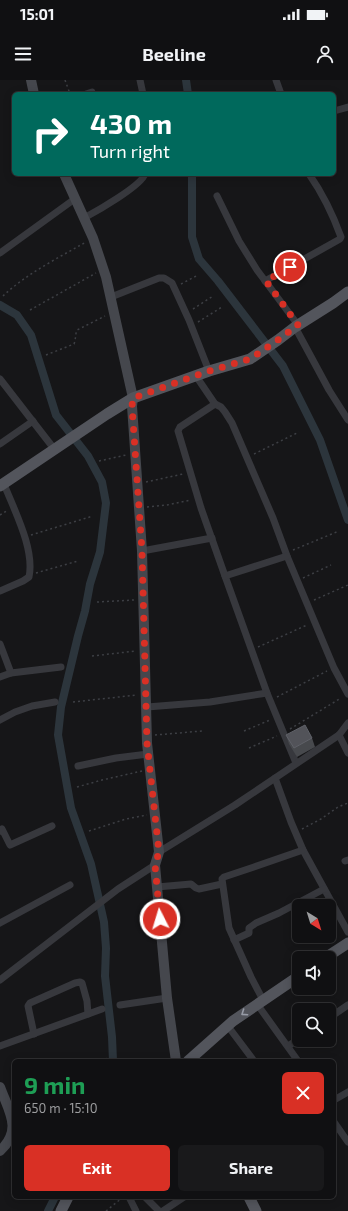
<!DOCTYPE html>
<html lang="en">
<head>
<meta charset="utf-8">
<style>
  :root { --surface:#101012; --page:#19191b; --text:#f1f3f6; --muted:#9c9d9f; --line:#303032; --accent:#d93025 }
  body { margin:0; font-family:"Exo 2",sans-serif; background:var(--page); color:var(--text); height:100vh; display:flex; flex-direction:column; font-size:15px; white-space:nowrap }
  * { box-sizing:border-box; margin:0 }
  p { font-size:13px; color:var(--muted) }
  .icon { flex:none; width:22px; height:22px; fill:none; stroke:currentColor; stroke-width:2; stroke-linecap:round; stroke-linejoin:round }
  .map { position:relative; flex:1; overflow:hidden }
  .side { position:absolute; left:12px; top:979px; width:324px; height:140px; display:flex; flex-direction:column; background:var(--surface); border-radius:6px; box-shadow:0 2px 10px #0003,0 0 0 1px var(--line) }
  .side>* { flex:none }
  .banner { position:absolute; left:12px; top:12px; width:324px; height:84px; border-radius:6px; box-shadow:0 2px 10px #0003,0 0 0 1px var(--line); background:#00695c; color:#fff; overflow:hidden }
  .needle { width:26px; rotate:142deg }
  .tools { position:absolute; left:292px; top:819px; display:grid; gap:8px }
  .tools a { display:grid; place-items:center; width:44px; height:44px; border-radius:6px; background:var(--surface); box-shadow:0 2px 10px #0003,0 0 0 1px var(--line); font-size:20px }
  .pin { position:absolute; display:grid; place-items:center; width:34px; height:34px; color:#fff; margin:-17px; border:2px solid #fff; border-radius:50%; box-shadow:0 1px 4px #0007 }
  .me { position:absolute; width:44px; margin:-22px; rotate:355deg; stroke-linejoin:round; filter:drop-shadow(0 0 3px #0008) }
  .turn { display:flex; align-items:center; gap:14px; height:84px; padding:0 12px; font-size:18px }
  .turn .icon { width:52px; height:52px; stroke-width:2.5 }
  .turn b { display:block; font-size:28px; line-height:34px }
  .round { display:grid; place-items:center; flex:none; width:42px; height:42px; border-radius:6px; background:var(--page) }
  .head { display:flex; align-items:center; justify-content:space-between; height:68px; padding:0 12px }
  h1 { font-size:24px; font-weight:700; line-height:30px; color:#1e9e55 }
  .action { display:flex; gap:8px; margin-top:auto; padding:8px 12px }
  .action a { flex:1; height:46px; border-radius:6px; background:var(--accent); color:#fff; font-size:16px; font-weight:700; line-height:46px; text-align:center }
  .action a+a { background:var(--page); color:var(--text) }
  .status { display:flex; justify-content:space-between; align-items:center; height:28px; padding:0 20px; background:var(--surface); direction:ltr }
  .status svg { height:11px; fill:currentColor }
  header { display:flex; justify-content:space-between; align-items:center; height:52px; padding:0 12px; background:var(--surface); font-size:18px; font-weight:700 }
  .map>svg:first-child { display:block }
</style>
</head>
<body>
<div class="status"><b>15:01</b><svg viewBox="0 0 49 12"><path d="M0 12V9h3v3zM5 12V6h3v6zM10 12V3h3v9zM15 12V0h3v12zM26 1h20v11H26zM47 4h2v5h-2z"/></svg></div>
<header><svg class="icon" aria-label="menu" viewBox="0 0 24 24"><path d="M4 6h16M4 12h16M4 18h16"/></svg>Beeline<svg class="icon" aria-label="person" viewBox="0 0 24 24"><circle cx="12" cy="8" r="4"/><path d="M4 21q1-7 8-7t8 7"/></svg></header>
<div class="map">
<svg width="348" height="1131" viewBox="0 0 348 1131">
  <rect width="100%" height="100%" fill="#161618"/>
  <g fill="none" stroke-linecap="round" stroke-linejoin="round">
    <g stroke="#2c353c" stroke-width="8">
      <polyline points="186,0 188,14"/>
      <polyline points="192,94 192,157 199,179 218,201 283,286 320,360 348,440"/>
      <polyline points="0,225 17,235 31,255 56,335 88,376 102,402 106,423 100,472 90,504 85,531 78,556 61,627 58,655 71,728 91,784 104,842 106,868 105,896 112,957 113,981"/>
      <polyline points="48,1131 55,1117"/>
    </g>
    <g stroke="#3d3f44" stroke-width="1.5" stroke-dasharray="2 3" stroke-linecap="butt">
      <polyline points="65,0 70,14"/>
      <polyline points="181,204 198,195"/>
      <path d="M3 216C26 194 58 178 86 162"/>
      <polyline points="193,229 213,216"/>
      <polyline points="30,230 96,193"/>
      <polyline points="198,242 222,227"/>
      <path d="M46 275 74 264C76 259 75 255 77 250L105 236"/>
      <polyline points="254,374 299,352"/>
      <polyline points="99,381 126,375"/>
      <polyline points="146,402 183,394"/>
      <polyline points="147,427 167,425 191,420"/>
      <polyline points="0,435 8,430"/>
      <polyline points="31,455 93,436"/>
      <polyline points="293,470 339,451"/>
      <polyline points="36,493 78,481"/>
      <polyline points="303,498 331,485"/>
      <polyline points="314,520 348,505"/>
      <polyline points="97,522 134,520"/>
      <polyline points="258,567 307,545"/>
      <polyline points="92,576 136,571"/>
      <polyline points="277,617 327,591"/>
      <polyline points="73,622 137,615"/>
      <polyline points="290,649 341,618"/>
      <polyline points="244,651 270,640"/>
      <polyline points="155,655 202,651"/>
      <polyline points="249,668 277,656"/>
      <polyline points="77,707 102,700 142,691"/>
      <polyline points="302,749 321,739 338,727 348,723"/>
      <polyline points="89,751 126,739 147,735"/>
      <polyline points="95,981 109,978"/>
      <polyline points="106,1131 122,1118"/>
    </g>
    <g stroke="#37383d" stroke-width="7">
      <polyline points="140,0 143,14"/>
      <polyline points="276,0 281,14"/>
      <polyline points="86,14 92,12 92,14"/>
      <polyline points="334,31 348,27"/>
      <polyline points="217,116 239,161 257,190 298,245"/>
      <path d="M84 138C97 131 141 106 145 94"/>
      <polyline points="0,173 76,118"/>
      <path d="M265 201 340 159 341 157C333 135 323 114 309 94"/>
      <polyline points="111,217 159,198 164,198 172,203 189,240 209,291"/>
      <polyline points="295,247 329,310 348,340"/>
      <polyline points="196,296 215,324 221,327 225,332 232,343 273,438 287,476 334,588 348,614"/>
      <polyline points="0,299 55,370"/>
      <polyline points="215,324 180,347 178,351 201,428 225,496 267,613 296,683"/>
      <polyline points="0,364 33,341"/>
      <polyline points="142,471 212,458"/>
      <polyline points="225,496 287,476"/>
      <path d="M0 511 23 501 29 497C35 469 14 430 4 404"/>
      <polyline points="0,564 11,593"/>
      <polyline points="0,597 11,593 61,587"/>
      <polyline points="147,627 210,622 267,613"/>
      <polyline points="0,640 15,632 32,626 55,622"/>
      <polyline points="339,655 348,673"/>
      <polyline points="78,686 116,678 148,674"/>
      <polyline points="275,698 291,742 303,770 348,852"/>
      <polyline points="0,751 2,749 10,765 52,746"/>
      <polyline points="159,772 235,725 339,655 348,643"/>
      <polyline points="345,781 348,780"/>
      <polyline points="157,807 191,804 196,808 199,809 222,804"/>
      <polyline points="0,843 70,805"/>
      <polyline points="234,860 249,853 249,848 256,843 279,833 324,809"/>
      <polyline points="0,900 118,809 155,785"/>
      <polyline points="263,920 251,897 229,848 222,799 224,797 254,787 303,770"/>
      <polyline points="257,924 298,981"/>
      <polyline points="120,925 167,918"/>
      <polyline points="329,938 348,925"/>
      <polyline points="227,945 254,981"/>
      <polyline points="34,954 28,926 30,923 75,903 80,902 82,903 87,921 88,934"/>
      <polyline points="0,966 102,929"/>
      <polyline points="288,966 299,959"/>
      <polyline points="334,1020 348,1012"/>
      <polyline points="334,1042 348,1062"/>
      <polyline points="129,1117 136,1131"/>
      <polyline points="145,1117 159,1131"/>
      <polyline points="163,1131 184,1117"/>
    </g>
    <g stroke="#45474d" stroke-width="10">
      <polyline points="31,0 34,14"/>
      <polyline points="64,94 93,158 106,197 133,318 132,326 142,471 147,663 159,772 155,785 167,918 176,981"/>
      <path d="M0 1007C9 1032 23 1049 0 1071"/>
    </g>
    <g stroke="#53555c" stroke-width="11">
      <polyline points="0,406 107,334 133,318 209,291 250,279 278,260 295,247 333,223 348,212"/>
      <polyline points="325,878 348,863"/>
      <polyline points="188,981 233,941 299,896"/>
      <polyline points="249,1117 256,1131"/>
      <polyline points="61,1131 68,1117"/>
    </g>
  </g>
  <polygon fill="#47494d" points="286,655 312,658 315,667 297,677 289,664"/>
  <polygon fill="#525359" stroke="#5f6168" points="305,645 312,658 294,668 286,655"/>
  <defs><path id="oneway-chevron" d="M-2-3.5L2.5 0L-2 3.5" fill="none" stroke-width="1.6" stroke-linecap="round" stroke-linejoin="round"/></defs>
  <use stroke="#979ba6" href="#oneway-chevron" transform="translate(244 933) rotate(146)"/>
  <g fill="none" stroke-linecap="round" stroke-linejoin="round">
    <polyline stroke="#d93025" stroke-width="7" stroke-dasharray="0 12.6" points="160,839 155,785 159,772 147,663 142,471 132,326 133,318 209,291 250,279 278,260 298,245 266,201 290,187"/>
  </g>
</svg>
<div class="tools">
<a><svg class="needle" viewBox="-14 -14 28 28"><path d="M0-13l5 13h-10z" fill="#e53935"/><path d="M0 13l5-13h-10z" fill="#9c9d9f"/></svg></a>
<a><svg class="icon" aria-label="sound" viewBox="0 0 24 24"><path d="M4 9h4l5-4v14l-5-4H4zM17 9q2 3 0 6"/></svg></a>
<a><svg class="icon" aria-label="search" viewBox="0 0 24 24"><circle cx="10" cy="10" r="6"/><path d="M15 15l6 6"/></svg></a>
</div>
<div class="pin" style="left:290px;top:187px;background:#d93025"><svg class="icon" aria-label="arrive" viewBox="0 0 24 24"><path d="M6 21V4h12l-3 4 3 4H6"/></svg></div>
<svg class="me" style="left:160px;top:839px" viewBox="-20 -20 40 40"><circle r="17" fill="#d93025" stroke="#fff" stroke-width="3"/><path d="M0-11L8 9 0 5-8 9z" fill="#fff"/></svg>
<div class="banner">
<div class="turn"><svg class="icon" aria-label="right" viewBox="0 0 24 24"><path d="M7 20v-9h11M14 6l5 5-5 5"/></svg><div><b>430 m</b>Turn right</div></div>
</div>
<section class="side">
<div class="head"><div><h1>9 min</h1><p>650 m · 15:10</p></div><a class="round" style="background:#d93025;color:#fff"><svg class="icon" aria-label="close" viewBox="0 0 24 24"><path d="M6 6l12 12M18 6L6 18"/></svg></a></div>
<div class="action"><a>Exit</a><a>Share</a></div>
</section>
</div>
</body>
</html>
